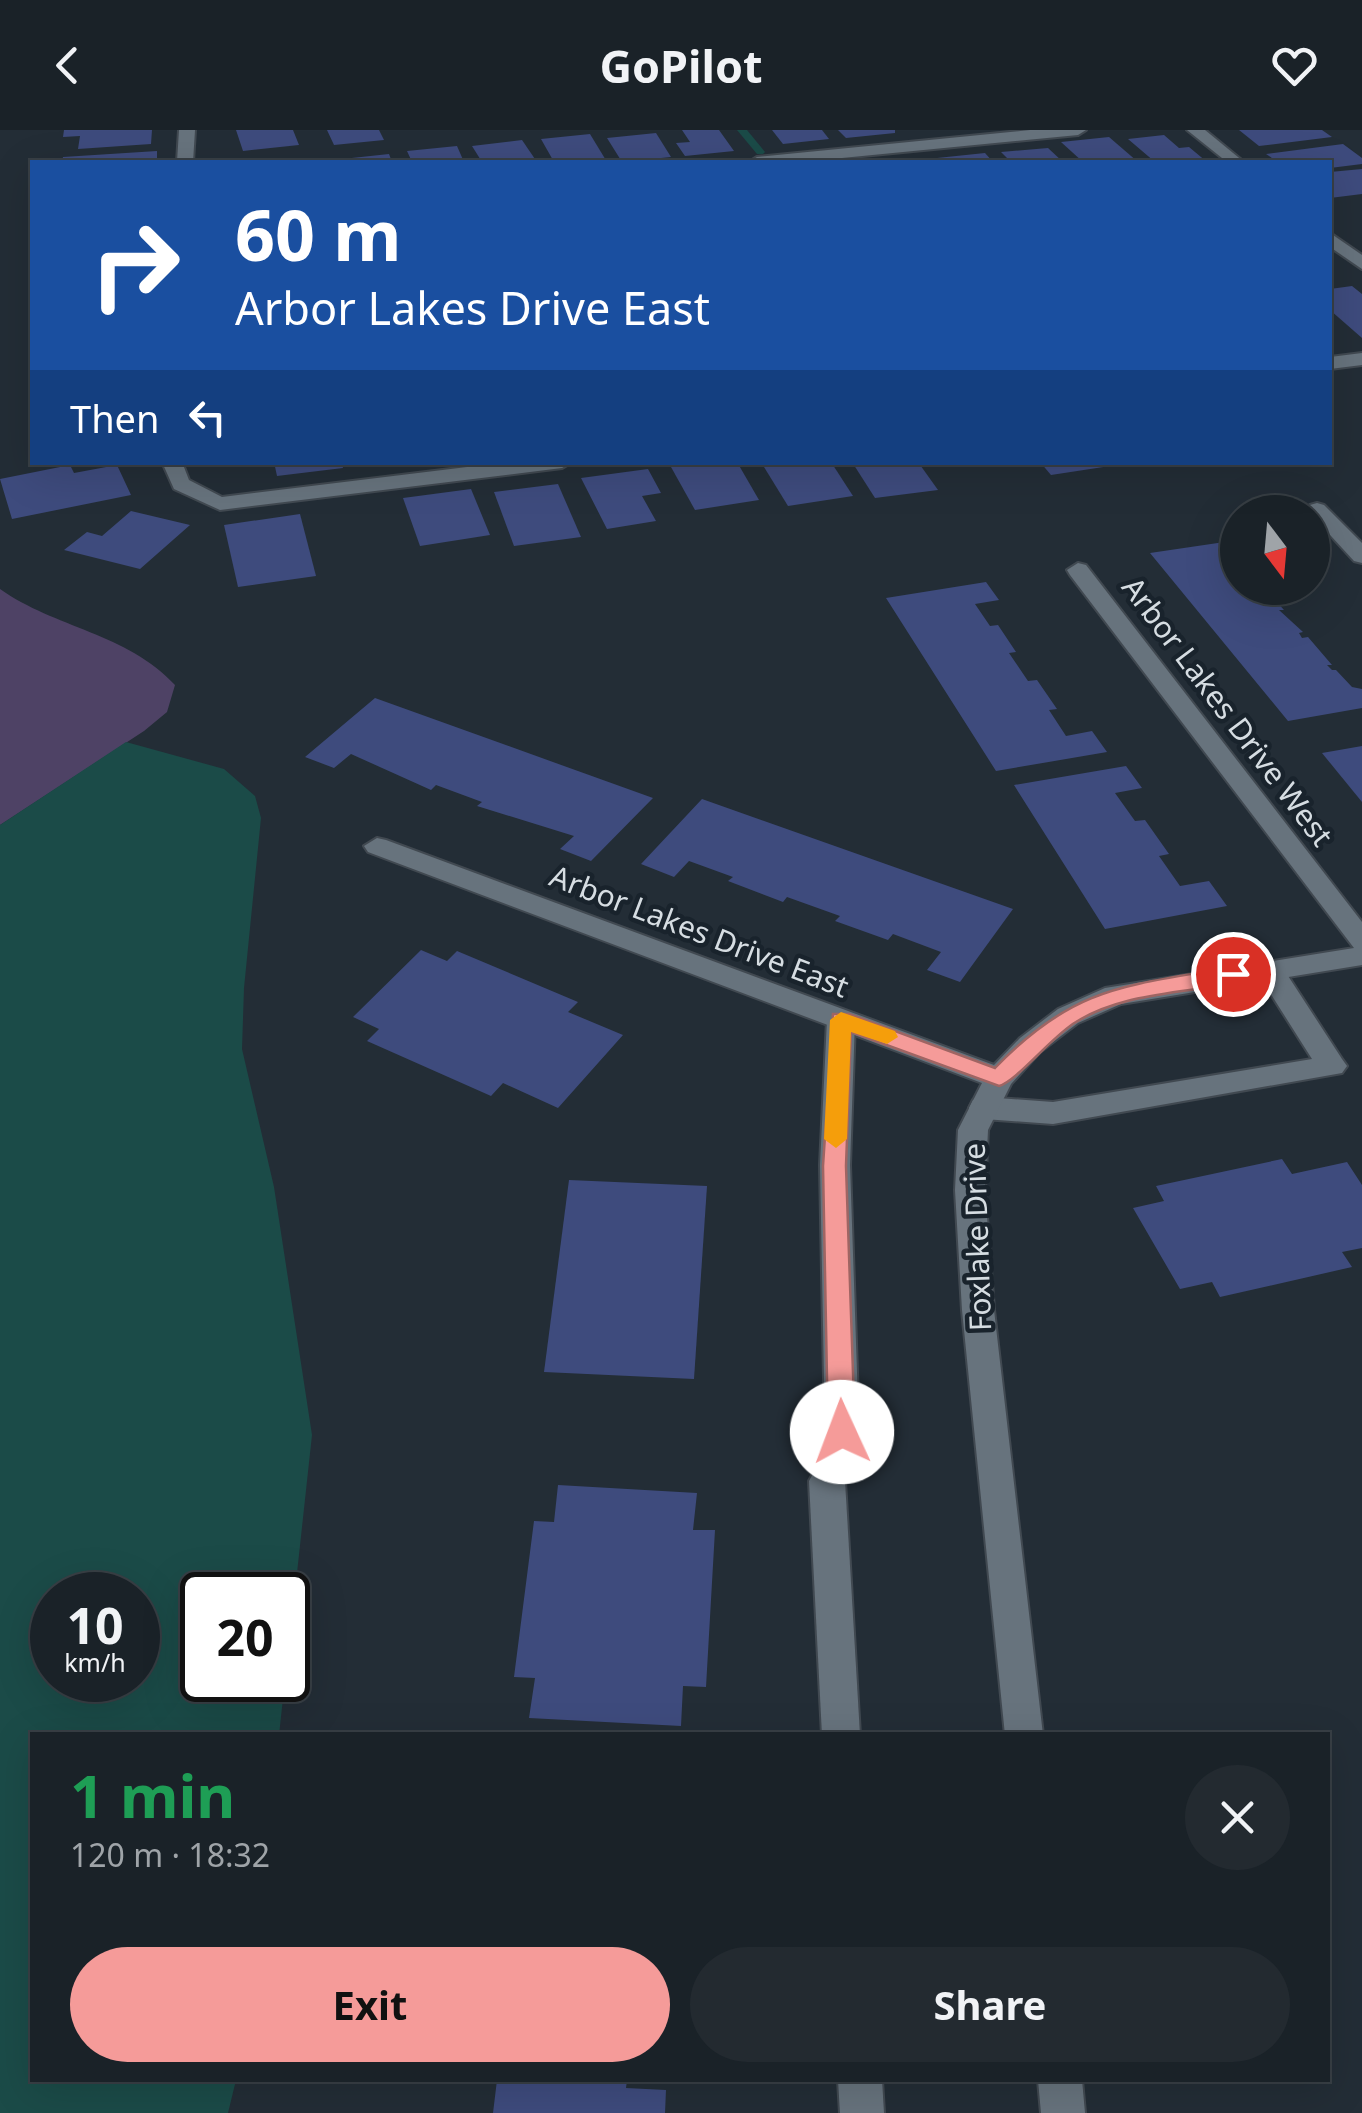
<!DOCTYPE html>
<html lang="en">
<head>
<meta charset="utf-8">
<style>
  :root { --surface:#1a2228; --page:#232a30; --text:#f1f3f6; --muted:#9fa4a8; --line:#383f45; --accent:#f59b99 }
  body { margin:0; font-family:"Noto Sans",sans-serif; background:var(--page); color:var(--text); height:100vh; display:flex; flex-direction:column; font-size:38px; white-space:nowrap }
  * { box-sizing:border-box; margin:0 }
  p { font-size:32px; color:var(--muted) }
  .icon { flex:none; width:55px; height:55px; fill:none; stroke:currentColor; stroke-width:2; stroke-linecap:round; stroke-linejoin:round }
  .map { position:relative; flex:1; overflow:hidden }
  .sheet { position:absolute; left:30px; top:1602px; width:1300px; height:350px; display:flex; flex-direction:column; background:var(--surface); border-radius:0px; box-shadow:0 10px 40px #0002,0 0 0 2px var(--line) }
  .sheet>* { flex:none }
  .banner { position:absolute; left:30px; top:30px; width:1302px; height:305px; border-radius:0px; box-shadow:0 10px 40px #0002,0 0 0 2px var(--line); background:#1a4fa0; color:#fff; overflow:hidden }
  .needle { width:65px; rotate:164deg }
  .buttons { position:absolute; left:1220px; top:365px; display:grid; gap:20px }
  .buttons a { display:grid; place-items:center; width:110px; height:110px; border-radius:50%; background:var(--surface); box-shadow:0 10px 40px #0002,0 0 0 2px var(--line); font-size:50px }
  .speed { position:absolute; left:30px; top:1442px; display:flex; gap:20px; font-size:50px; font-weight:700; text-align:center }
  .speed>* { display:grid; place-content:center; width:130px; height:130px; border-radius:50%; background:var(--surface); box-shadow:0 10px 40px #0002,0 0 0 2px var(--line); line-height:1 }
  .speed small { font-size:25px; font-weight:400 }
  .speed .limit { border:5px solid #111; border-radius:15px; background:#fff; color:#111 }
  .pin { position:absolute; display:grid; place-items:center; width:85px; height:85px; color:#fff; margin:-42px; border:5px solid #fff; border-radius:50%; box-shadow:0 2px 10px #0007 }
  .me { position:absolute; width:110px; margin:-55px; rotate:358deg; stroke-linejoin:round; filter:drop-shadow(0 0 8px #0008) }
  .turn { display:flex; align-items:center; gap:35px; height:210px; padding:0 40px; font-size:45px }
  .turn .icon { width:130px; height:130px; stroke-width:2.5 }
  .turn b { display:block; font-size:70px; line-height:85px }
  .then { display:flex; align-items:center; height:95px; padding:0 40px; background:#0003; gap:20px; font-size:38px }
  .round { display:grid; place-items:center; flex:none; width:105px; height:105px; border-radius:52px; background:var(--page) }
  .headline { display:flex; align-items:center; justify-content:space-between; height:170px; padding:0 40px }
  h1 { font-size:60px; font-weight:700; line-height:75px; color:#1e9e55 }
  .button { display:flex; gap:20px; margin-top:auto; padding:20px 40px }
  .button a { flex:1; height:115px; border-radius:60px; background:var(--accent); color:#111; font-size:40px; font-weight:700; line-height:115px; text-align:center }
  .button a+a { background:var(--page); color:var(--text) }
  header { display:flex; justify-content:space-between; align-items:center; height:130px; padding:0 40px; background:var(--surface); font-size:45px; font-weight:700 }
  .map>svg:first-child { display:block }
</style>
</head>
<body>
<header><svg class="icon" aria-label="back" viewBox="0 0 24 24"><path d="M15 5l-7 7 7 7"/></svg>GoPilot<svg class="icon" aria-label="heart" viewBox="0 0 24 24"><path d="M12 20l-8-8c-3-5 5-10 8-4 3-6 11-1 8 4z"/></svg></header>
<div class="map">
<svg width="1362" height="1983" viewBox="0 0 1362 1983">
  <rect width="100%" height="100%" fill="#232d36"/>
  <path fill="#4e4265" d="M0 459C55 498 127 503 175 555L167 582 144 601 0 695Z"/>
  <path fill="#1b4b48" fill-rule="evenodd" d="M126 612 224 639 255 666 261 688 244 858 242 919 274 1057 312 1305 288 1526V1465H202V1550H285L279 1605H32V1950H236L228 1983H0V695ZM52 1465H138V1550H52Z"/>
  <g fill="none" stroke-linecap="round" stroke-linejoin="round">
    <polygon fill="#1b4b48" fill-rule="evenodd" points="737,0 747,0 765,22 763,24 757,24"/>
  </g>
  <g fill="#3e4b7d">
    <polygon points="64,0 152,0 151,14 78,19 80,6 63,7"/>
    <polygon points="236,0 293,0 299,15 243,21"/>
    <polygon points="327,0 379,0 384,10 334,15"/>
    <polygon points="682,0 719,0 734,21 685,26 676,13 690,12"/>
    <polygon points="772,0 822,0 829,9 783,14"/>
    <polygon points="838,0 895,0 895,3 846,8"/>
    <polygon points="1239,0 1322,0 1332,7 1259,16"/>
    <polygon points="656,3 671,27 622,32 607,8"/>
    <polygon points="590,4 607,32 554,32 541,9"/>
    <polygon points="1164,5 1179,18 1189,17 1207,32 1155,32 1128,9"/>
    <polygon points="1109,7 1138,32 1083,32 1061,12"/>
    <polygon points="522,10 537,32 482,32 472,16"/>
    <polygon points="1343,14 1362,28 1362,34 1330,38 1330,32 1278,32 1266,24"/>
    <polygon points="457,16 464,32 412,32 407,21"/>
    <polygon points="1048,18 1063,32 1011,32 1001,22"/>
    <polygon points="157,21 157,32 62,32 63,27"/>
    <polygon points="985,23 993,32 940,32 937,28"/>
    <polygon points="389,24 392,32 334,32 333,30"/>
    <polygon points="1362,39 1362,64 1330,68 1330,42"/>
    <polygon points="1352,156 1362,164 1362,208 1330,180 1330,159"/>
    <polygon points="274,332 341,332 343,338 277,346"/>
    <polygon points="702,332 737,332 759,370 695,380 671,337"/>
    <polygon points="761,332 831,332 853,366 788,376"/>
    <polygon points="852,332 918,332 938,360 875,368"/>
    <polygon points="1040,332 1107,332 1110,336 1051,345"/>
    <polygon points="70,335 74,343 117,335 131,365 12,389 0,349"/>
    <polygon points="648,339 661,363 642,366 656,391 607,399 581,348"/>
    <polygon points="558,354 581,407 514,416 494,362"/>
    <polygon points="471,359 490,405 420,416 403,368"/>
    <polygon points="131,381 190,395 140,439 64,420 87,402 102,406"/>
    <polygon points="300,384 316,446 238,457 224,395"/>
    <polygon points="1238,410 1238,458 1264,458 1284,480 1279,480 1303,502 1299,503 1302,508 1308,507 1332,535 1327,535 1332,540 1336,540 1352,557 1362,559 1362,578 1288,591 1150,423"/>
    <polygon points="986,452 999,470 975,474 990,496 998,495 1016,522 1009,523 1028,551 1037,550 1057,579 1049,580 1066,606 1092,601 1107,622 996,641 886,468"/>
    <polygon points="375,568 653,668 591,731 560,719 574,706 477,676 482,672 436,655 431,660 351,624 334,638 305,627"/>
    <polygon points="1362,616 1362,672 1322,623"/>
    <polygon points="1126,636 1142,658 1115,663 1135,691 1145,690 1169,724 1159,726 1180,756 1209,751 1227,776 1105,799 1014,655"/>
    <polygon points="702,669 1013,779 960,852 927,840 941,822 893,804 888,810 835,791 840,786 787,767 783,772 728,751 733,747 689,731 674,747 641,734"/>
    <polygon points="421,820 447,831 457,821 578,872 568,882 623,905 558,978 503,953 491,966 367,911 379,899 353,887"/>
    <polygon points="1282,1029 1292,1044 1347,1032 1362,1055 1362,1118 1342,1122 1352,1137 1220,1167 1212,1152 1180,1159 1133,1078 1164,1071 1156,1056"/>
    <polygon points="569,1050 707,1056 694,1249 544,1242"/>
    <polygon points="558,1355 697,1363 693,1400 715,1400 706,1557 683,1556 681,1596 529,1588 535,1548 514,1547 534,1391 554,1392"/>
    <polygon points="497,1950 627,1950 626,1958 666,1960 665,1983 493,1983"/>
  </g>
  <g fill="none" stroke-linecap="round" stroke-linejoin="round">
    <g stroke="#414951" stroke-width="4">
      <g id="lane">
        <polygon points="1317,373 1324,375 1362,413 1362,433 1354,431 1309,382 1310,375"/>
        <polygon points="1269,830 1279,832 1342,929 1347,936 1342,943 1053,994 984,989 973,986 969,978 973,970 984,967 1053,972 1312,929 1255,839 1259,832"/>
        <polygon points="841,880 851,883 855,890 850,1035 859,1302 854,1312 842,1316 830,1312 825,1302 820,1035 827,890 831,883"/>
        <polygon points="827,1336 839,1340 845,1351 860,1605 822,1605 809,1351 815,1340"/>
        <polygon points="838,1950 882,1950 884,1983 840,1983"/>
      </g>
    </g>
    <g stroke="#414951" stroke-width="4">
      <g id="street">
        <polygon points="179,0 195,0 193,32 177,32"/>
        <polygon points="1030,0 1086,0 1078,5 801,32 749,32 757,27"/>
        <polygon points="1187,0 1205,0 1244,32 1227,32"/>
        <polygon points="1330,103 1362,125 1362,139 1330,117"/>
        <polygon points="1362,223 1362,235 1330,239 1330,227"/>
        <polygon points="162,332 182,332 189,350 222,367 508,332 572,332 562,338 220,380 174,359"/>
        <polygon points="1078,433 1086,435 1362,792 1362,835 1121,874 1078,893 1040,922 1011,954 988,1000 985,1060 994,1180 1043,1605 1005,1605 962,1180 955,1060 958,1000 982,953 368,722 364,716 377,708 386,710 994,935 1020,908 1058,879 1105,858 1354,818 1070,445 1067,440"/>
        <polygon points="1038,1950 1082,1950 1085,1983 1041,1983"/>
      </g>
    </g>
    <use href="#lane" fill="#67737d" fill-rule="evenodd"/>
    <use href="#street" fill="#67737d" fill-rule="evenodd"/>
  </g>
  <path fill="#f59b99" stroke="#9f6563" stroke-width="2.5" d="M1233 837 1244 844 1241 850C1186 865 1126 861 1076 892 1053 905 1017 951 999 956L851 902 846 1036 855 1302 851 1309 842 1312 832 1309 828 1302 823 1036 833 884H849L995 938C1075 855 1126 856 1233 837Z"/>
  <polygon fill="#f59e0b" points="841,882 895,901 898,907 887,914 851,902 847,1009 836,1018 824,1009 830,890"/>
  <g text-anchor="middle" stroke-width="9" stroke-linejoin="round" paint-order="stroke">
    <g font-size="30" fill="#d6dde2" stroke="#19232c">
      <text transform="translate(1227 582) rotate(53)" y="10">Arbor Lakes Drive West</text>
      <text transform="translate(699 802) rotate(21)" y="10">Arbor Lakes Drive East</text>
      <text transform="translate(978 1107) rotate(-92)" y="10">Foxlake Drive</text>
    </g>
  </g>
</svg>
<div class="buttons">
<a><svg class="needle" viewBox="-14 -14 28 28"><path d="M0-13l5 13h-10z" fill="#e53935"/><path d="M0 13l5-13h-10z" fill="#9fa4a8"/></svg></a>
</div>
<div class="speed"><div>10<small>km/h</small></div><div class="limit">20</div></div>
<div class="pin" style="left:1233px;top:844px;background:#d93025"><svg class="icon" aria-label="arrive" viewBox="0 0 24 24"><path d="M6 21V4h12l-3 4 3 4H6"/></svg></div>
<svg class="me" style="left:842px;top:1302px" viewBox="-20 -20 40 40"><circle r="19" fill="#fff"/><path d="M0-13L10 11 0 6-10 11z" fill="#f59b99"/></svg>
<div class="banner">
<div class="turn"><svg class="icon" aria-label="right" viewBox="0 0 24 24"><path d="M7 20v-9h11M14 6l5 5-5 5"/></svg><div><b>60 m</b>Arbor Lakes Drive East</div></div>
<div class="then">Then<svg class="icon" aria-label="left" viewBox="0 0 24 24"><path d="M17 20v-9H6M10 6l-5 5 5 5"/></svg></div>
</div>
<section class="sheet">
<div class="headline"><div><h1>1 min</h1><p>120 m · 18:32</p></div><a class="round"><svg class="icon" aria-label="close" viewBox="0 0 24 24"><path d="M6 6l12 12M18 6L6 18"/></svg></a></div>
<div class="button"><a>Exit</a><a>Share</a></div>
</section>
</div>
</body>
</html>
